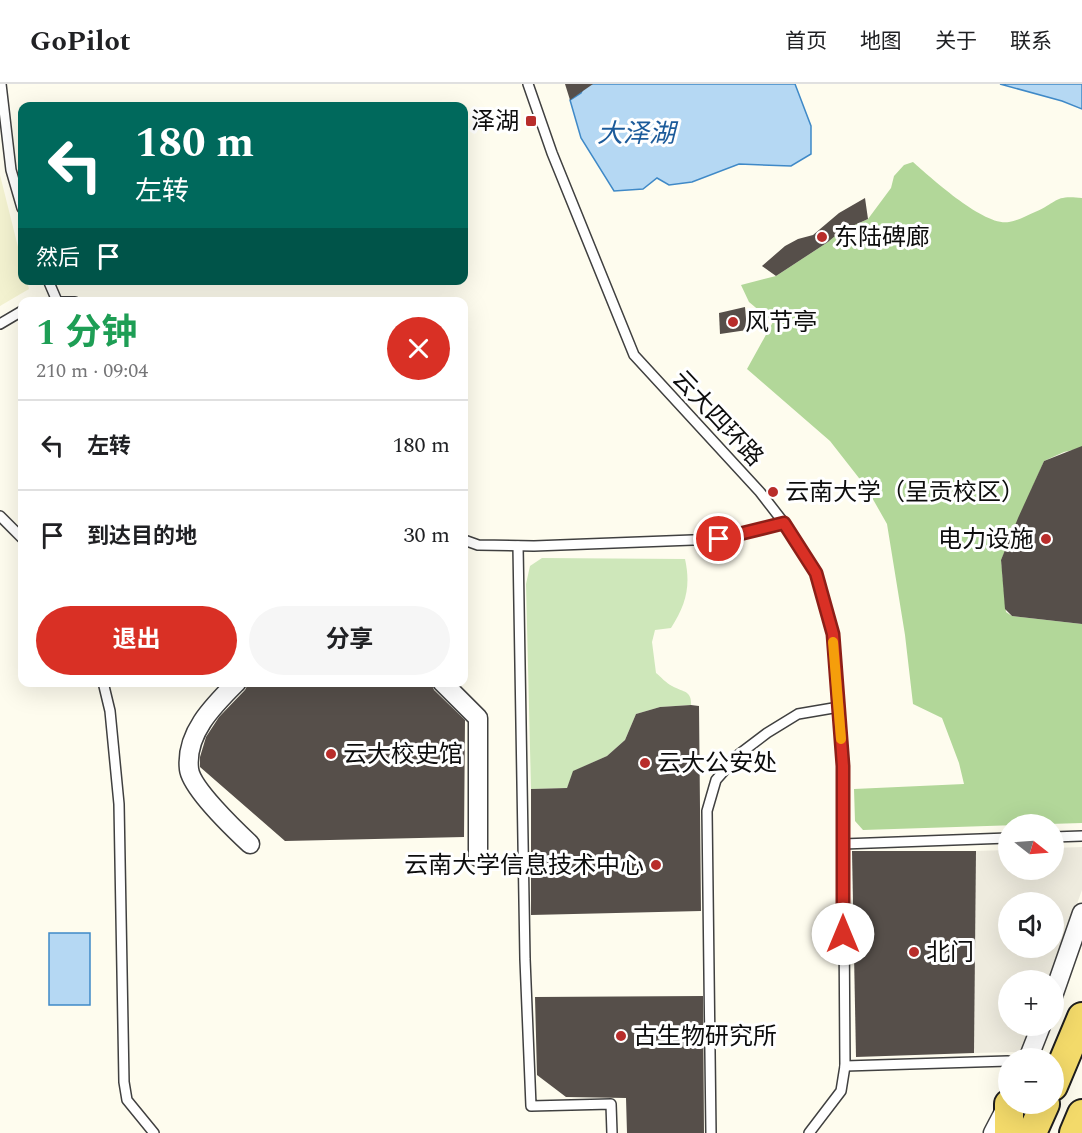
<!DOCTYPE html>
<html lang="zh">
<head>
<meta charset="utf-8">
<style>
  :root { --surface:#fff; --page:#f6f6f6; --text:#202124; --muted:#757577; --line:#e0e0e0; --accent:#d93025 }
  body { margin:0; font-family:Spectral,"Noto Sans SC",serif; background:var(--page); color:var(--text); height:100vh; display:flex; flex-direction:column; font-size:22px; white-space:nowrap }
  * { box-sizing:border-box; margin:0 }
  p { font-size:20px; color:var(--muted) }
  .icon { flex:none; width:33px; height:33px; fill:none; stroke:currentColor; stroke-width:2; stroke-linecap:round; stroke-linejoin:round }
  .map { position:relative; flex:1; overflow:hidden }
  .panel { position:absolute; left:18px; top:213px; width:450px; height:390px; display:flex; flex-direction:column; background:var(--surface); border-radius:12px; box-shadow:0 6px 24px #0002 }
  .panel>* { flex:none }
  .guide { position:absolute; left:18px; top:18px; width:450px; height:183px; border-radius:12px; box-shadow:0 6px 24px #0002; background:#00695c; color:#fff; overflow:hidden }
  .needle { width:39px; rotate:107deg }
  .tools { position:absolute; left:998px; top:730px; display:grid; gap:12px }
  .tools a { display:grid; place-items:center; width:66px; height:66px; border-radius:50%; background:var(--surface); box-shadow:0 6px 24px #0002; font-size:30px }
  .pin { position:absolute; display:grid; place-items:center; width:51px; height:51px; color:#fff; margin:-26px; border:3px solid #fff; border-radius:50%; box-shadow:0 2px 6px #0007 }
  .me { position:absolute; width:66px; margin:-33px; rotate:0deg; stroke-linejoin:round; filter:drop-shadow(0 0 4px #0008) }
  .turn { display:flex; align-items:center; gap:21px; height:126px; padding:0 18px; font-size:27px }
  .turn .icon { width:78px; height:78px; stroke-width:2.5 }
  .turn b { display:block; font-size:42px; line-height:51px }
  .then { display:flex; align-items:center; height:57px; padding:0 18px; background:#0003; gap:12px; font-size:22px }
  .round { display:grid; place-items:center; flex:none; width:63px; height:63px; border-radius:32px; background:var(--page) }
  .head { display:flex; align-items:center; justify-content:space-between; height:102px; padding:0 18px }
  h1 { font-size:36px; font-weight:700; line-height:45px; color:#1e9e55 }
  .button { display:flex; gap:12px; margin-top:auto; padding:12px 18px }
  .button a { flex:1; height:69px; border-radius:36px; background:var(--accent); color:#fff; font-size:24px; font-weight:700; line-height:69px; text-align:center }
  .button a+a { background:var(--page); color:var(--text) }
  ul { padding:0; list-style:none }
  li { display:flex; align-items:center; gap:18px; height:90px; padding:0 18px; border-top:2px solid var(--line) }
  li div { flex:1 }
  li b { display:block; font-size:22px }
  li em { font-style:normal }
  header { display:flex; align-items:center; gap:36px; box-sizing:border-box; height:84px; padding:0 30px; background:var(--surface); border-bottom:2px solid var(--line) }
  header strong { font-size:28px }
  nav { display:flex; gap:33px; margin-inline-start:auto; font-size:21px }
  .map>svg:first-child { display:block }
</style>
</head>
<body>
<header>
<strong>GoPilot</strong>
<nav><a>首页</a><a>地图</a><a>关于</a><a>联系</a></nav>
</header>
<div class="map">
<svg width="1082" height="1049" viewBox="0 0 1082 1049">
  <rect width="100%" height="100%" fill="#fefcee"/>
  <polygon fill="#f3f2d0" points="0,91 22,179 22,196 27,197 29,205 0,222"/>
  <path fill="#cee7ba" d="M542 474 685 475C691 502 686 521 671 544L655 546 652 558 656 589C661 593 666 599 672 602 682 608 692 606 691 621L660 623 636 630 625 656 607 672 574 687 567 704 531 705 526 500 530 482Z"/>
  <path fill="#b2d799" d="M913 78C931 94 985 143 1009 138 1018 137 1027 131 1035 128 1059 118 1053 111 1082 114V364L1064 368 1044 377 1001 476 1006 528 1012 532 1082 540V739L863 746 855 737 854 705 964 700 959 679 942 634 913 620 905 551 887 440 866 403 830 357 747 285 773 238 749 218 741 201 776 192 828 158 841 147 868 135 891 104 894 92 904 81Z"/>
  <path fill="#eeebde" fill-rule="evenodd" d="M1082 763V806L1049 897H1008V942H1032L1023 968 974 969 976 767 1008 766V786H1053V764ZM1008 819H1053V864H1008Z"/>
  <g fill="#b5d8f3" stroke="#3f89c7" stroke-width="1.5">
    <polygon points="585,0 795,0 811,42 811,70 791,82 739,80 692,98 669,101 657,94 643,105 614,107 581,54 570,16 581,9"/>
    <polygon points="1000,0 1082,0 1082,25 1062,17"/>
    <polygon points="90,849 90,921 49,921 49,849"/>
  </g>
  <g fill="#564f4a">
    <polygon points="565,0 593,0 570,16"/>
    <polygon points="865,114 868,135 841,147 828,158 776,192 762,182 785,162 798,155 813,151 839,129"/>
    <polygon points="745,223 747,246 720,250 719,229"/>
    <polygon points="1082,362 1082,540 1012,532 1005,525 1001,476 1018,434 1044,377"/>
    <polygon points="249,598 431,598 434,606 465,636 464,753 285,757 200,683 200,673 206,653 219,633 245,606"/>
    <polygon points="691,621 699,622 701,827 531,831 531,705 567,704 573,687 607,672 625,656 636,630 660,623"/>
    <polygon points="852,767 976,767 974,969 856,973"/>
    <polygon points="703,912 704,1049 627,1049 626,1014 566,1013 537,991 535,913"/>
  </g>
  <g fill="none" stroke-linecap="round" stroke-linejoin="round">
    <g stroke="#404040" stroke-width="12">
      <g id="service">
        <polyline points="1,0 11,86 22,124"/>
        <polyline points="528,0 552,69 634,271 760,408 784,439 816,489 833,550 843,682 845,982 841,1007 809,1049"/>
        <polyline points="48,196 57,217"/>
        <polyline points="54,218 75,218"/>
        <polyline points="0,240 22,227"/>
        <polyline points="0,432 22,454"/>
        <polyline points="464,456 478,461 534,462 719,455 784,439"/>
        <polyline points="518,462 525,875 531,1022 611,1020 612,1049"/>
        <polyline points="103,598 110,627 119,720 124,998 127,1016 154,1049"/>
        <polyline points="1053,753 1082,752"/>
        <polyline points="843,760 1008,754"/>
        <polyline points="845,982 1008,977"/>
        <polyline points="711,1049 707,727 716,696 738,671 767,649 798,630 839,623"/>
      </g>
    </g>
    <g stroke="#404040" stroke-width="21">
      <g id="minor">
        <path d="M237 598C214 621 185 649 189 685 191 704 235 746 250 760"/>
        <polyline points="442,598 478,634 478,773"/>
        <polyline points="1053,912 1082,829"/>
        <polyline points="1028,975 1041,942"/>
        <polyline points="993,1049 1006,1024"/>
      </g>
    </g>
    <g stroke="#1e1e1e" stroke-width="32">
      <g id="primary">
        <polyline points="1053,1002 1082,933"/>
        <polyline points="1009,1020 1009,1049"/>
        <polyline points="1032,1049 1045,1020"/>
        <polyline points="1074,1049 1082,1030"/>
      </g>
    </g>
    <use href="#service" stroke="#fff" stroke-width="9"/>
    <use href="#minor" stroke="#fff" stroke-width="18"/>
    <use href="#primary" stroke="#f3da6a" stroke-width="28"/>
  </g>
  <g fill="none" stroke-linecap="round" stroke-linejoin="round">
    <g stroke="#8d1f18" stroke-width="15">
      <polyline id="route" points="719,455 784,439 816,489 833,550 843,682 843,850"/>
    </g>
    <use href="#route" stroke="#d93025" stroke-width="10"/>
    <polyline stroke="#f59e0b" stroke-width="10" points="833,558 841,655"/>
  </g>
  <g fill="#b82d2b" stroke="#fff" stroke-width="2">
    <rect x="525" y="31" width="12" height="12" rx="3"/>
    <circle cx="822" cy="153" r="6"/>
    <circle cx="733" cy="238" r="6"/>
    <circle cx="773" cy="408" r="6"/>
    <circle cx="1046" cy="455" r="6"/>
    <circle cx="331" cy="670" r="6"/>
    <circle cx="645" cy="679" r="6"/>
    <circle cx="656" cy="781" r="6"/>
    <circle cx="914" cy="868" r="6"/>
    <circle cx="621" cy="952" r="6"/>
  </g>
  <g text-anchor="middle" stroke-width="6" stroke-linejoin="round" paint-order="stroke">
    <g font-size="24" fill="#0d0d0d" stroke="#fff" text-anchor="start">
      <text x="519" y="45" text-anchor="end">泽湖</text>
      <text x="834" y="161">东陆碑廊</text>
      <text x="745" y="246">风节亭</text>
      <text x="785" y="416">云南大学（呈贡校区）</text>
      <text x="1034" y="463" text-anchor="end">电力设施</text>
      <text x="343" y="678">云大校史馆</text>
      <text x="657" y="687">云大公安处</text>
      <text x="644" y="789" text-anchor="end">云南大学信息技术中心</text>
      <text x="926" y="876">北门</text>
      <text x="633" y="960">古生物研究所</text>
    </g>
    <g font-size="24" fill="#0d0d0d" stroke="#fff">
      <text transform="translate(718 334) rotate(47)" y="8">云大四环路</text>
    </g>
    <g font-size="26" font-style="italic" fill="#1c5b9a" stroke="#fff">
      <text x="636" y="58">大泽湖</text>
    </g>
  </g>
</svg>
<div class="tools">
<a><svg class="needle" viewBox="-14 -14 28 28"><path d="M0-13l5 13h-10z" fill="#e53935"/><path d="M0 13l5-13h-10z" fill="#757577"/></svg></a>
<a><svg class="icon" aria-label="sound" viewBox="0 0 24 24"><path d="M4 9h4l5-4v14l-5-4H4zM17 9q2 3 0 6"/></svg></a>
<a>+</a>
<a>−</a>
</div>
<div class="pin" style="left:719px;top:455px;background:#d93025"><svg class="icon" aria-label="arrive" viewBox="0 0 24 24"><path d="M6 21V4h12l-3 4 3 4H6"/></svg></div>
<svg class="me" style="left:843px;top:850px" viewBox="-20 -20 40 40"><circle r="19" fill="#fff"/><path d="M0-13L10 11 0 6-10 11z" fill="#d93025"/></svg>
<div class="guide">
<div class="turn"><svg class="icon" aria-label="left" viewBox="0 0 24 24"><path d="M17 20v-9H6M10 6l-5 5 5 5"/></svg><div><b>180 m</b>左转</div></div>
<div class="then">然后<svg class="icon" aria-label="arrive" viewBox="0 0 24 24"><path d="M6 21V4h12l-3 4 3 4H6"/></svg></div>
</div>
<section class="panel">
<div class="head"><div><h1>1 分钟</h1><p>210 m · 09:04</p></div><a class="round" style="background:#d93025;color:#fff"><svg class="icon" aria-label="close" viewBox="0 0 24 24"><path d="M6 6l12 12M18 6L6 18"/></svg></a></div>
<ul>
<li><svg class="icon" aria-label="left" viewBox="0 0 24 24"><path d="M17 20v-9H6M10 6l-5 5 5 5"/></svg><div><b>左转</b></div><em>180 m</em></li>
<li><svg class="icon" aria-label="arrive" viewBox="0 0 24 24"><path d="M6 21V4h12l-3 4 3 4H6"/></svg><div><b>到达目的地</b></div><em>30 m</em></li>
</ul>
<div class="button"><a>退出</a><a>分享</a></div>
</section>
</div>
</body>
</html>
